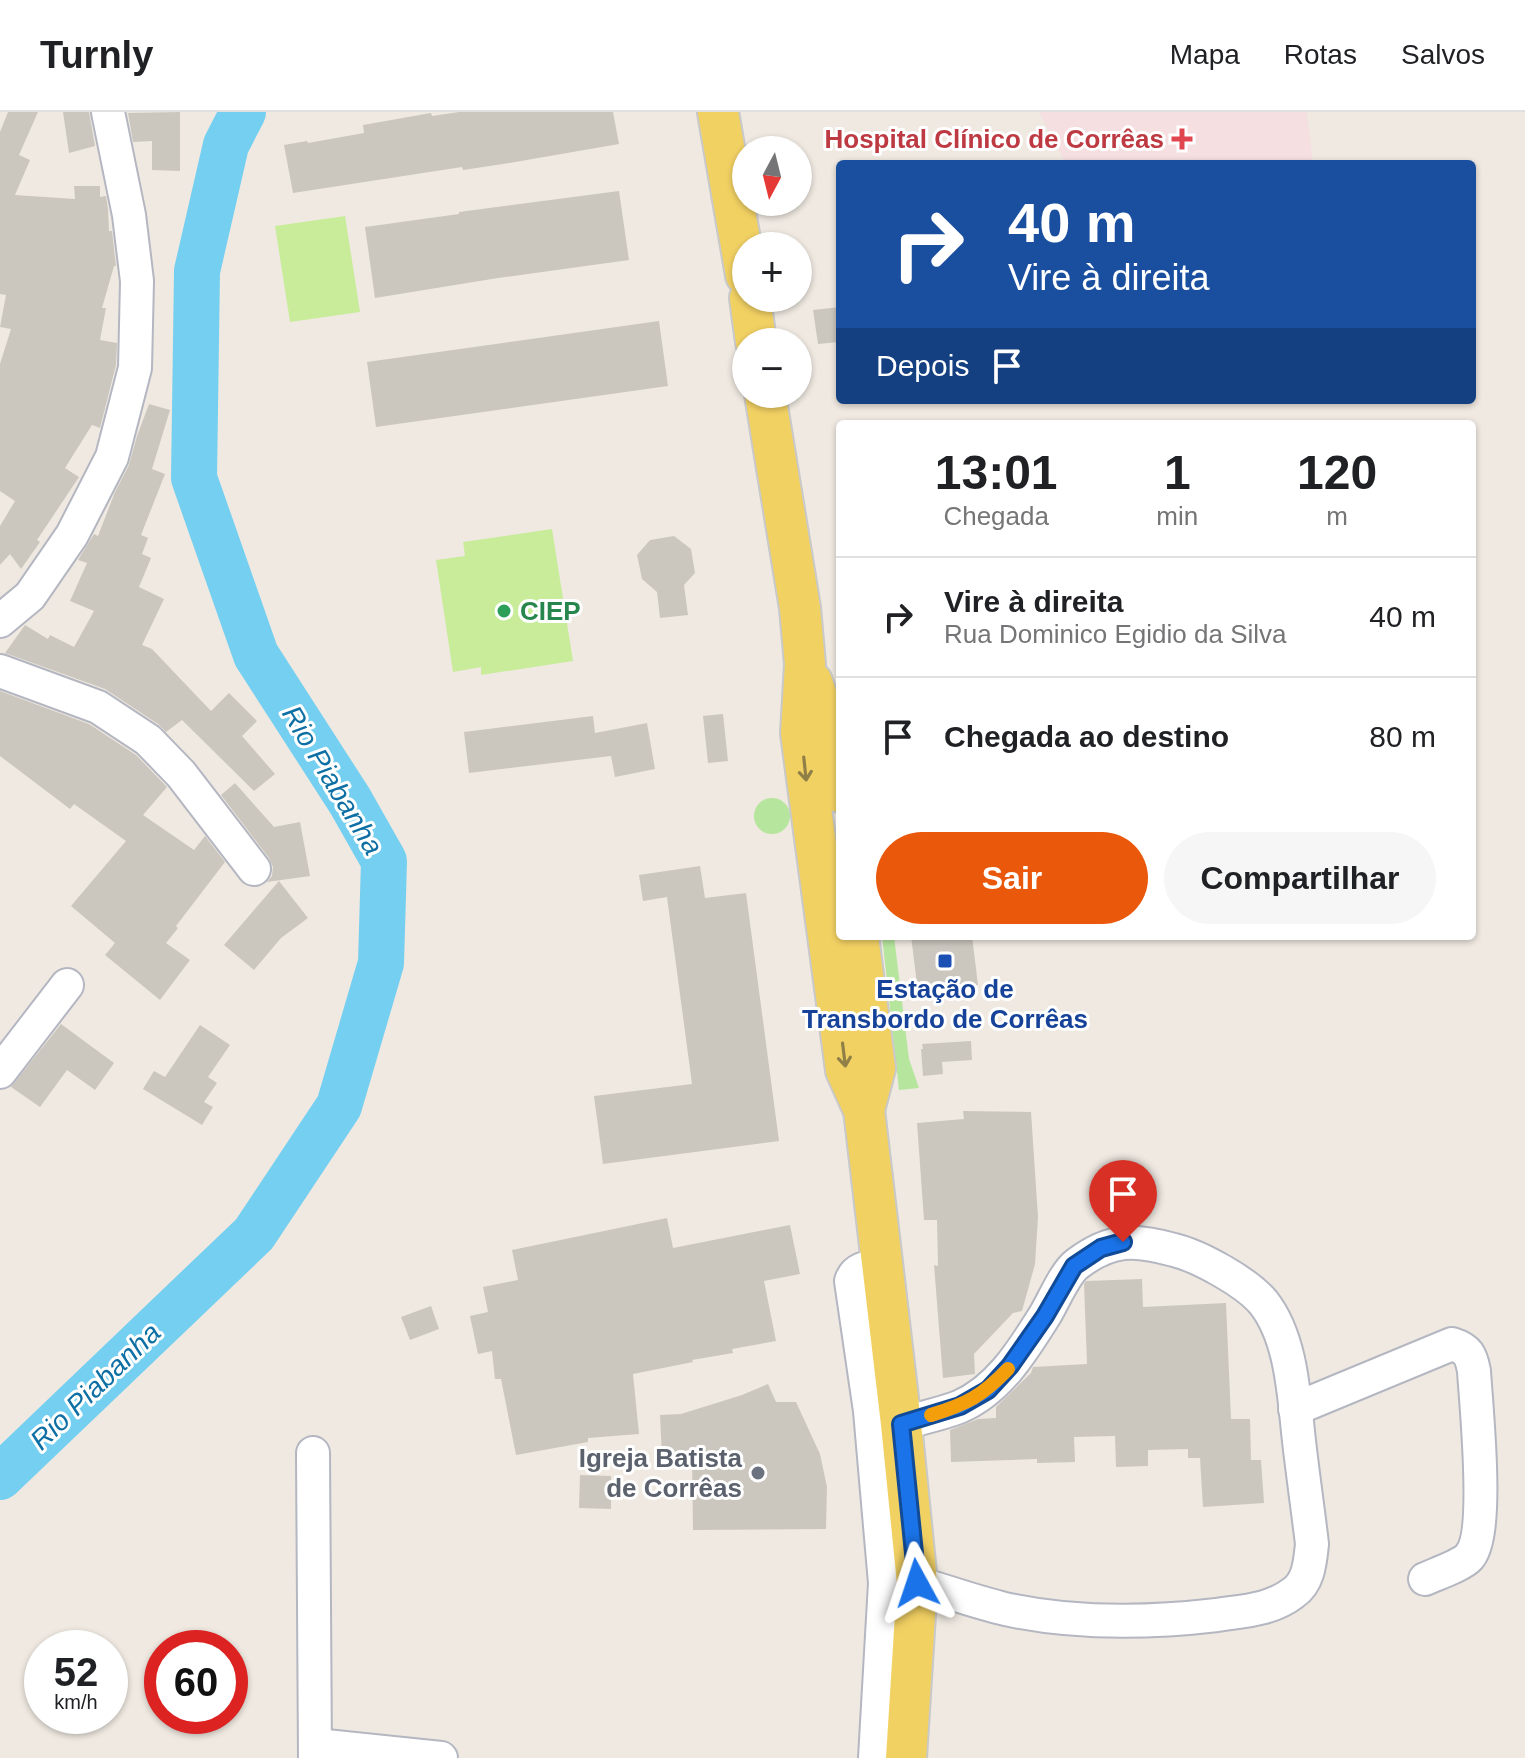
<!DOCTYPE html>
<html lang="pt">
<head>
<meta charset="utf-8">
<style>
  :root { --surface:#fff; --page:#f6f6f6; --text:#202124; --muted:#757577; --line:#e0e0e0; --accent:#ea580c }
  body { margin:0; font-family:Arial,sans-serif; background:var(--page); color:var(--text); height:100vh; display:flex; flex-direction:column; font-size:30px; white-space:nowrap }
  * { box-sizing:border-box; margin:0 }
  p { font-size:26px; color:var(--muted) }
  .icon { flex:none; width:44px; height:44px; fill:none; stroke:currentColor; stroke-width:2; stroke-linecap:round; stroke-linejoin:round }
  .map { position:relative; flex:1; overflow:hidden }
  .details { position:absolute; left:836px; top:308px; width:640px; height:520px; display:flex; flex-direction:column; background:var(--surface); border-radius:8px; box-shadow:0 2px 6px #0004 }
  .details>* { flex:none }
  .hud { position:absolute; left:836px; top:48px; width:640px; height:244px; border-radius:8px; box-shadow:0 2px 6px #0004; background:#1a4fa0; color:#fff; overflow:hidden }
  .needle { width:52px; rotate:187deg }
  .tools { position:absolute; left:732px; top:24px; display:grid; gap:16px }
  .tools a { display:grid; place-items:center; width:80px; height:80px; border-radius:50%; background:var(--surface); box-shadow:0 2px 6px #0004; font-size:40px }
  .speed { position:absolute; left:24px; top:1518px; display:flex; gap:16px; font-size:40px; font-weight:700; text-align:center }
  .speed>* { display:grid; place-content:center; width:104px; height:104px; border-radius:50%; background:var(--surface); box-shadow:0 2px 6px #0004; line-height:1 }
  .speed small { font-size:20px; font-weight:400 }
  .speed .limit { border:12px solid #d22; background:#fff; color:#111 }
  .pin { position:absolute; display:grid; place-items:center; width:68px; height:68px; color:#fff; margin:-82px -34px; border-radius:50% 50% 50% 0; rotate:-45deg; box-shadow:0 0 8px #0007 }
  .pin .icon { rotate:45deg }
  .me { position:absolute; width:88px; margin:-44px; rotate:355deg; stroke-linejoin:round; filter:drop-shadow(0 0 6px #0008) }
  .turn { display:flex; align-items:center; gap:28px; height:168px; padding:0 40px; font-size:36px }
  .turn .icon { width:104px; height:104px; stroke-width:2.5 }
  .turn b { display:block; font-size:56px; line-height:68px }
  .then { display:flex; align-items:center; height:76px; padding:0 40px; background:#0003; gap:16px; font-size:30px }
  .eta { display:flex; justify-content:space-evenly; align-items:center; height:136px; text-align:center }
  .eta b { font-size:48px; font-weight:700; line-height:56px }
  .cta { display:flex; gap:16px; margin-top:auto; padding:16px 40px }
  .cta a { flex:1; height:92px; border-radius:48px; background:var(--accent); color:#fff; font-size:32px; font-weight:700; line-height:92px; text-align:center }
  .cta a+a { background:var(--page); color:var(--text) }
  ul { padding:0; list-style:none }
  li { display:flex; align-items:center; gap:24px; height:120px; padding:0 40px; border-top:2px solid var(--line) }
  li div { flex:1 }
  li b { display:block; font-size:30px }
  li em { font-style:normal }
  header { display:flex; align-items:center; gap:48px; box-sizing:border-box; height:112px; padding:0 40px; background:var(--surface); border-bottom:2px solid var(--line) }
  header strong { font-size:38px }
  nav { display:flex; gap:44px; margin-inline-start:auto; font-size:28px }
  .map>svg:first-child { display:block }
</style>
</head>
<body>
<header>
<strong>Turnly</strong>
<nav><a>Mapa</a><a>Rotas</a><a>Salvos</a></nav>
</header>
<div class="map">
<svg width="1525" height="1646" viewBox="0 0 1525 1646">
  <rect width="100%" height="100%" fill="#efe9e1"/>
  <polygon fill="#f5dfe0" points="1039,0 1307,0 1313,52 1066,52"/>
  <g fill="#b6e59e">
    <circle cx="772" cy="704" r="18"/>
    <polygon points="882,824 894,824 909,947 919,976 899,978"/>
  </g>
  <g fill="#c9ec9a">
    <polygon points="345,104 360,200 290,210 275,114"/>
    <polygon points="552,417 573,549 481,563 481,555 453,560 436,448 465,444 463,430"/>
  </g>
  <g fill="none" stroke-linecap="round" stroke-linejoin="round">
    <polyline stroke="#75cff0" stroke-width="46" points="0,1365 254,1122 339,994 381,851 384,749 350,689 256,543 194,366 197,159 226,33 243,0"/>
  </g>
  <g fill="#cbc7bf">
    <polygon points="8,0 38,0 19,43 30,48 15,83 75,87 74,74 100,74 100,85 106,84 108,97 109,119 112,119 116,154 114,154 102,196 106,196 100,228 117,231 116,253 100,316 92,313 65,356 79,365 37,428 40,430 21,457 10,442 0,453 0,414 15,389 0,379 0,252 11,217 0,215 6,183 0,182 0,20"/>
    <polygon points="63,0 89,0 95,34 69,41"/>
    <polygon points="180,0 180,59 152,58 152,29 133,30 128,1"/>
    <polygon points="459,0 613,0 619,32 503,52 463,58 462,55 293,81 284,33 307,29 308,31 364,21 363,13 431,1 432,4"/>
    <polygon points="619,79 629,148 498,166 375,186 365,115 459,102 459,100"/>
    <polygon points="840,195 840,230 818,232 813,198"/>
    <polygon points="659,209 668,274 376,315 367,250"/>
    <polygon points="149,292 170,298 152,357 165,362 141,423 148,426 142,442 151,446 139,475 164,487 142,533 152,537 211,599 229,581 257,609 242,624 275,662 254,679 182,608 166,620 158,612 105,577 5,541 25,513 48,527 50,523 74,535 94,499 70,489 87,451 78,448 94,422 98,424 115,380 129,353 137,324"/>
    <polygon points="674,424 691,437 695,461 684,473 688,503 660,506 657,480 642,467 637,443 650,428"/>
    <polygon points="0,579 89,612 136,643 167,675 143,703 194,738 205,724 225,750 176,814 178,816 166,831 190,848 160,888 105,843 115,831 71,794 126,729 74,692 70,697 0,644"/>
    <polygon points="723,602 728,649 708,651 703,604"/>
    <polygon points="593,604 595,621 647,611 655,657 615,665 611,644 469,661 464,620"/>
    <polygon points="235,671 274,715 300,710 310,764 267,770 272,764 273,755 269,746 221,683"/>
    <polygon points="700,754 705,786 746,781 779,1029 603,1052 594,984 692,972 667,785 643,789 639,763"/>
    <polygon points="279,769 308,806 281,826 254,858 224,833"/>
    <polygon points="911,824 972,824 978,873 918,880"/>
    <polygon points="61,912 114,951 95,978 67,958 40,995 11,975"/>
    <polygon points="200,913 230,933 208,965 217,971 204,990 213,995 202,1013 143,977 154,959 165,965"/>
    <polygon points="971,929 972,948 942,950 943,962 923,964 921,937 923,937 922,932"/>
    <polygon points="963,999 1031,1000 1038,1105 1035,1152 1022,1199 1013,1201 974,1242 975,1262 943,1266 934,1153 938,1154 937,1108 924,1108 917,1011 964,1007"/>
    <polygon points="667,1106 673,1136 790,1113 800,1162 764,1169 776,1229 732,1237 733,1241 692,1248 693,1250 633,1262 639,1322 588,1326 588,1330 516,1343 501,1267 495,1267 492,1239 478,1242 470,1204 488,1200 483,1175 518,1168 512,1138"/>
    <polygon points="1142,1167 1143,1195 1226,1191 1231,1307 1250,1307 1251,1348 1261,1348 1264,1391 1203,1395 1200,1346 1188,1346 1188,1337 1148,1338 1148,1354 1116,1355 1115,1324 1074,1325 1075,1350 1037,1351 1037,1347 951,1350 950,1318 978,1307 996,1306 996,1295 1031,1261 1033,1255 1087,1252 1084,1172 1086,1169"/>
    <polygon points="431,1194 439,1217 410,1228 401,1205"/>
    <polygon points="768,1272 776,1290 796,1290 820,1342 827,1375 826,1417 693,1418 692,1344 662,1345 660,1303 681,1302 742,1283"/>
    <polygon points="580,1363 611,1364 611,1397 579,1396"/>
  </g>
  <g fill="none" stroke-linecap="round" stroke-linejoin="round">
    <g stroke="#b4b7c1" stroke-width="36">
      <g id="minor">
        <polyline points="0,509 30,484 72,423 112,345 135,256 137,169 129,103 108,0"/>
        <polyline points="0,559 98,595 148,628 181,662 254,757"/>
        <polyline points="0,960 67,873"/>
        <path d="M1295 1297 1452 1232C1468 1237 1471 1243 1474 1259 1476 1294 1490 1422 1469 1445 1462 1453 1436 1462 1425 1467"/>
        <path d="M901 1312C920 1306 941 1302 959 1295 999 1278 1023 1238 1045 1203 1054 1188 1065 1161 1077 1152 1111 1126 1135 1127 1174 1138 1199 1144 1246 1170 1263 1190 1292 1226 1294 1285 1299 1329 1303 1364 1308 1398 1312 1432 1310 1450 1309 1470 1293 1481 1271 1498 1243 1499 1217 1503 1149 1511 1073 1512 1005 1497 975 1490 946 1479 917 1471"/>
        <polyline points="313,1341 315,1646"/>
        <polyline points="316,1633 441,1646"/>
        <path d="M875 1646 885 1471 870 1299 851 1169C856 1155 869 1155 883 1153"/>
      </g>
    </g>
    <g stroke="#c9c9c9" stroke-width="44">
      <g id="major">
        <polyline points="718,0 746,163"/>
        <polyline points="750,186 756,230"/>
        <polyline points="765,282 800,496 805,552 801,621 846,958 864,998 901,1312 917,1471 906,1646"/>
        <polyline points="812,570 829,619 840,680"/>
        <polyline points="858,824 875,956 864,998"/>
      </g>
    </g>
    <use href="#minor" stroke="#fff" stroke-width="32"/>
    <use href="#major" stroke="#f2d163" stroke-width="40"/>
  </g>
  <defs><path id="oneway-shaft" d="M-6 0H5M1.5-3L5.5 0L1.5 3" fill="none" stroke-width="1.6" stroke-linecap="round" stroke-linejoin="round" transform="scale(2)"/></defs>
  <g stroke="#908048">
    <use href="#oneway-shaft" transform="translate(805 657) rotate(84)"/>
    <use href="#oneway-shaft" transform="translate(844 943) rotate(83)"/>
  </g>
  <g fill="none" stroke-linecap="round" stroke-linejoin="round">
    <g stroke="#114b97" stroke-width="20">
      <polyline id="route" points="917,1471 901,1312 960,1294 988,1278 1010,1254 1045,1204 1074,1154 1101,1136 1123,1130"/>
    </g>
    <use href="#route" stroke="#1a73e8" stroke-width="14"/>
    <path stroke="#f59e0b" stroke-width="14" d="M931 1303C967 1292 982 1284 1008 1257"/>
  </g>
  <path fill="#e0444e" stroke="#fff" stroke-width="3" d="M1178 15h8v8h8v8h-8v8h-8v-8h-8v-8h8z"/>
  <circle fill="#2e9e5b" stroke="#fff" stroke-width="3" cx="504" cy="499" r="8"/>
  <rect fill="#1a4fb4" stroke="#fff" stroke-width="3" x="937" y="841" width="16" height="16" rx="4"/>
  <circle fill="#6b7280" stroke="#fff" stroke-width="3" cx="758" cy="1361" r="8"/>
  <g text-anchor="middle" stroke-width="6" stroke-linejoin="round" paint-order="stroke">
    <g font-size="26" font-weight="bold" fill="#be3a42" stroke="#fff" text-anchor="end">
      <text x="1164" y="36">Hospital Clínico de Corrêas</text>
    </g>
    <g font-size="26" font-weight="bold" fill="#27864d" stroke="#fff" text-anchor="start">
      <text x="520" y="508">CIEP</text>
    </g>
    <g font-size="26" font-weight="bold" fill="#164399" stroke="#fff">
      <text x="945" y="886">Estação de<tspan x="945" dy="30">Transbordo de Corrêas</tspan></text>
    </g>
    <g font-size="26" font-weight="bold" fill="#5b616d" stroke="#fff" text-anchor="end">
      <text x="742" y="1355">Igreja Batista<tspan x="742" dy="30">de Corrêas</tspan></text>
    </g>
    <g font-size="28" font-style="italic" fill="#0d6fa3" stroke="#fff">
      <text transform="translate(333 668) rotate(59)" y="10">Rio Piabanha</text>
      <text transform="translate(95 1274) rotate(-44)" y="10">Rio Piabanha</text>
    </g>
  </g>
</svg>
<div class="tools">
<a><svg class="needle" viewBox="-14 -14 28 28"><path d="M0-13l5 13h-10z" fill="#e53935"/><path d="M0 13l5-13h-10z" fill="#757577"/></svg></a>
<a>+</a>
<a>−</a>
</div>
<div class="speed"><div>52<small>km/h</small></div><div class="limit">60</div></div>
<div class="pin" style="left:1123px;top:1130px;background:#d93025"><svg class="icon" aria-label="arrive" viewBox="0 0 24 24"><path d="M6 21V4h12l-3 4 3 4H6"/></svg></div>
<svg class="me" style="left:917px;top:1471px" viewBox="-20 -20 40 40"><path d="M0-17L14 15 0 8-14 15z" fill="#1a73e8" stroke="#fff" stroke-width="4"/></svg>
<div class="hud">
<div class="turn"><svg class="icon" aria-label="right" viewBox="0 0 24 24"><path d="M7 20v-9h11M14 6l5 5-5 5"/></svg><div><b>40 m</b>Vire à direita</div></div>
<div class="then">Depois<svg class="icon" aria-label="arrive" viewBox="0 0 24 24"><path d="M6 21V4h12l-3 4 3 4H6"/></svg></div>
</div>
<section class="details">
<div class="eta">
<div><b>13:01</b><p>Chegada</p></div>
<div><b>1</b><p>min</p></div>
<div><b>120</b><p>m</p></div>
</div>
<ul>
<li><svg class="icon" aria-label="right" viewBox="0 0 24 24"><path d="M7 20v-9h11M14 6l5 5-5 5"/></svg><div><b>Vire à direita</b><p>Rua Dominico Egidio da Silva</p></div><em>40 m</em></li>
<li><svg class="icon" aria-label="arrive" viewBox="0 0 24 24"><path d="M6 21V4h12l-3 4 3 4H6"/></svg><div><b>Chegada ao destino</b></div><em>80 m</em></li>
</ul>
<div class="cta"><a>Sair</a><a>Compartilhar</a></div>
</section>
</div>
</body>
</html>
